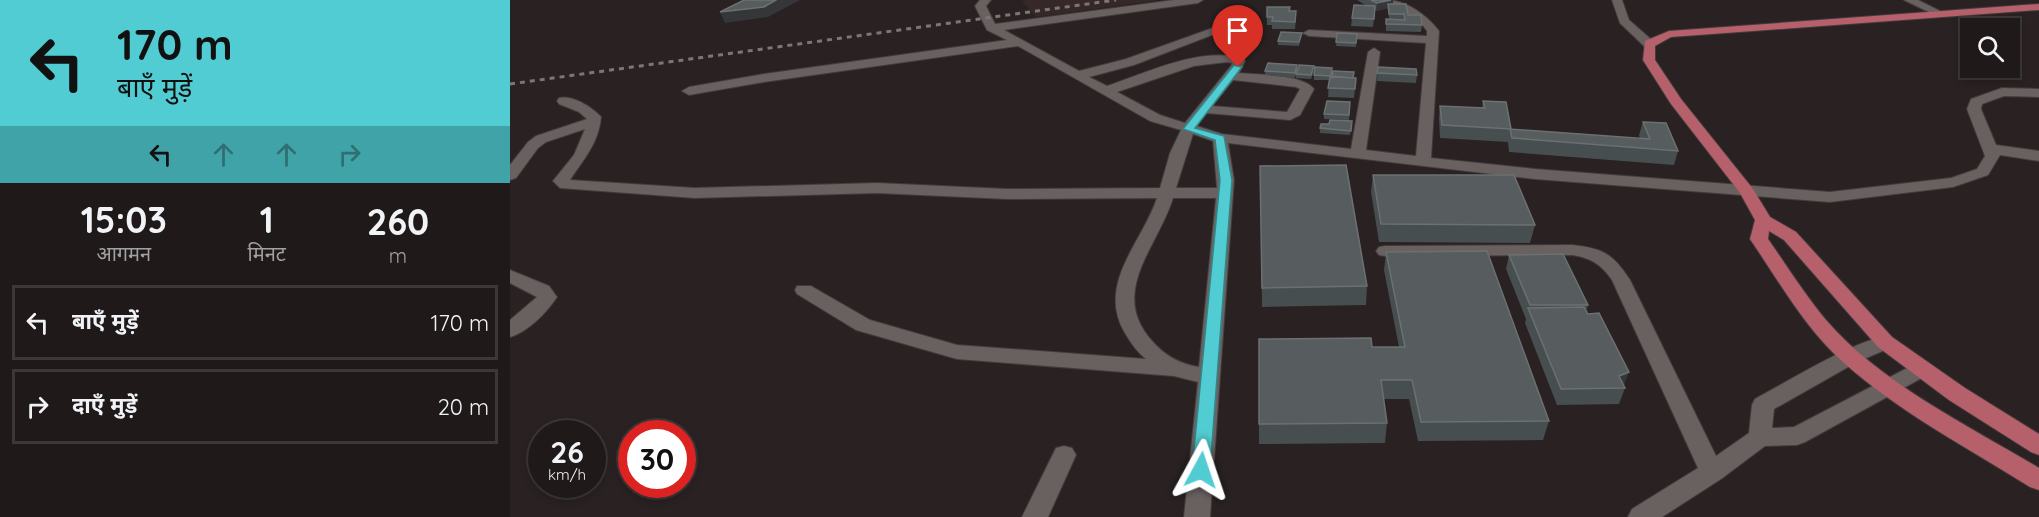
<!DOCTYPE html>
<html lang="hi">
<head>
<meta charset="utf-8">
<style>
  :root { --surface:#1f191a; --page:#272223; --text:#f1f3f6; --muted:#a1a0a2; --line:#3c3839 }
  body { margin:0; font-family:Quicksand,"Noto Sans Devanagari",sans-serif; background:var(--page); color:var(--text); height:100vh; display:flex; flex-direction:column; font-size:22px; white-space:nowrap }
  * { box-sizing:border-box; margin:0 }
  p { font-size:20px; color:var(--muted) }
  .icon { flex:none; width:33px; height:33px; fill:none; stroke:currentColor; stroke-width:2; stroke-linecap:round; stroke-linejoin:round }
  .map { position:relative; flex:1; overflow:hidden }
  .details { display:flex; flex-direction:column; background:var(--surface); width:510px }
  .details>* { flex:none }
  .hud { background:#51ccd2; color:#111; overflow:hidden }
  .fabs { position:absolute; left:1450px; top:18px; display:grid; gap:12px }
  .fabs a { display:grid; place-items:center; width:60px; height:60px; border-radius:0px; background:var(--surface); box-shadow:0 3px 9px #0003,0 0 0 2px var(--line); font-size:30px }
  .speed { position:absolute; left:18px; top:420px; display:flex; gap:12px; font-size:30px; font-weight:700; text-align:center }
  .speed>* { display:grid; place-content:center; width:78px; height:78px; border-radius:50%; background:var(--surface); box-shadow:0 3px 9px #0003,0 0 0 2px var(--line); line-height:1 }
  .speed small { font-size:15px; font-weight:400 }
  .speed .limit { border:9px solid #d22; background:#fff; color:#111 }
  .pin { position:absolute; display:grid; place-items:center; width:51px; height:51px; color:#fff; margin:-62px -26px; border-radius:50% 50% 50% 0; rotate:-45deg; box-shadow:0 0 6px #0007 }
  .pin .icon { rotate:45deg }
  .me { position:absolute; width:66px; margin:-33px; rotate:5deg; stroke-linejoin:round; filter:drop-shadow(0 0 4px #0008) }
  .turn { display:flex; align-items:center; gap:21px; height:126px; padding:0 18px; font-size:27px }
  .turn .icon { width:78px; height:78px; stroke-width:2.5 }
  .turn b { display:block; font-size:42px; line-height:51px }
  .lanes { display:flex; align-items:center; height:57px; padding:0 18px; background:#0003; justify-content:center; gap:30px; direction:ltr }
  .lanes .off { opacity:.35 }
  .eta { display:flex; justify-content:space-evenly; align-items:center; height:102px; text-align:center }
  .eta b { font-size:36px; font-weight:700; line-height:42px }
  ul { padding:0; list-style:none }
  li { display:flex; align-items:center; gap:18px; height:75px; margin:0 12px 9px; padding:0 6px; border:3px solid var(--line); border-radius:0px }
  li div { flex:1 }
  li b { display:block; font-size:22px }
  li em { font-style:normal }
  main { display:flex; flex:1; min-height:0 }
  .map>svg:first-child { display:block }
</style>
</head>
<body>
<main>
<section class="details">
<div class="hud">
<div class="turn"><svg class="icon" aria-label="left" viewBox="0 0 24 24"><path d="M17 20v-9H6M10 6l-5 5 5 5"/></svg><div><b>170 m</b>बाएँ मुड़ें</div></div>
<div class="lanes"><svg class="icon" aria-label="left" viewBox="0 0 24 24"><path d="M17 20v-9H6M10 6l-5 5 5 5"/></svg><svg class="icon off" aria-label="ahead" viewBox="0 0 24 24"><path d="M12 20V5M6 11l6-6 6 6"/></svg><svg class="icon off" aria-label="ahead" viewBox="0 0 24 24"><path d="M12 20V5M6 11l6-6 6 6"/></svg><svg class="icon off" aria-label="right" viewBox="0 0 24 24"><path d="M7 20v-9h11M14 6l5 5-5 5"/></svg></div>
</div>
<div class="eta">
<div><b>15:03</b><p>आगमन</p></div>
<div><b>1</b><p>मिनट</p></div>
<div><b>260</b><p>m</p></div>
</div>
<ul>
<li><svg class="icon" aria-label="left" viewBox="0 0 24 24"><path d="M17 20v-9H6M10 6l-5 5 5 5"/></svg><div><b>बाएँ मुड़ें</b></div><em>170 m</em></li>
<li><svg class="icon" aria-label="right" viewBox="0 0 24 24"><path d="M7 20v-9h11M14 6l5 5-5 5"/></svg><div><b>दाएँ मुड़ें</b></div><em>20 m</em></li>
</ul>
</section>
<div class="map">
<svg width="1529" height="517" viewBox="0 0 1529 517">
  <rect width="100%" height="100%" fill="#292122"/>
  <polygon fill="#362828" points="517,0 649,0 526,17 512,1"/>
  <g fill="none" stroke-linecap="round" stroke-linejoin="round">
    <g stroke="#433c3c" stroke-width="2">
      <g id="minor">
        <path d="M470 0H481L476 6 485 24 664 0H693L688 3 494 30 569 71 616 59 711 25 715 26V30L624 65 579 77 597 86C639 72 688 47 733 58L735 61 729 73C748 75 793 74 804 89L790 115 780 120 696 113 687 126 712 134 841 149 858 52 864 48 870 52 856 150 906 156 916 43 799 36 793 33 799 30 917 36V31L911 23 876 0C896 0 917 15 929 31L921 158 1025 169 1320 192 1441 178 1467 169 1475 156 1457 109 1461 99 1492 88 1529 89V97L1494 96 1472 104 1471 109 1486 145 1529 151V161L1490 155 1478 175 1443 187 1320 202 1025 179 718 143 724 180 700 517H674L688 382 664 376 447 359 346 330 287 294 285 290 287 286H301L360 320 447 345 636 359C627 352 621 343 615 333 586 284 632 243 647 198L497 199 367 193 185 198 50 188 43 181 64 155 75 129 36 142 28 148 6 178 0 180V165L18 142 26 136 77 119 69 112 49 104 47 101 49 98C63 95 82 107 91 117 89 143 73 160 60 180L185 188 367 183 497 189 650 188 660 153 671 130 640 121 508 46 254 82 179 95 172 91 179 87 254 74 497 40 477 30 465 6ZM717 62 722 63 721 66 675 123 650 115 607 92 684 66ZM723 80 786 87 790 89 777 112 702 106ZM683 134 703 141 707 188H666ZM663 198H706L689 367C670 364 655 356 642 341 598 292 648 247 663 198Z"/>
        <polygon points="1102,0 1112,0 1119,20 1143,41 1143,47 1135,47 1110,23"/>
        <polygon points="1394,0 1408,0 1436,14 1431,17 1427,16"/>
        <path d="M1062 245C1093 248 1103 254 1120 280L1206 456 1239 433 1242 405 1245 399C1270 386 1359 331 1382 337L1385 342 1382 347 1347 362 1264 409 1262 428 1284 427 1405 364 1412 362 1419 364 1423 369 1419 374 1295 442 1287 445 1255 446 1211 479 1152 517H1118L1122 509 1188 468 1102 280C1091 264 1081 258 1062 255L875 256 869 255 866 251 869 247 875 246Z"/>
        <path d="M0 270 39 286 47 297C37 312 18 332 0 337V320L27 297 0 283Z"/>
        <polygon points="554,446 562,448 566,455 538,517 512,517 546,448"/>
      </g>
    </g>
    <g stroke="#433c3c" stroke-width="2">
      <path id="major" d="M1529 4V10L1161 37 1145 46V60L1171 99 1243 189 1260 217 1286 232 1382 337 1455 388 1529 434V455L1521 452 1439 400 1368 347 1274 240 1259 231 1258 239C1277 266 1295 295 1316 320 1370 383 1459 426 1529 468V490L1520 487C1458 448 1389 412 1334 363 1295 329 1269 281 1240 239L1245 220 1230 193 1161 104 1133 60 1135 41 1159 31Z"/>
    </g>
    <use href="#minor" fill="#696060" fill-rule="evenodd"/>
    <use href="#major" fill="#b5606b" fill-rule="evenodd"/>
    <polyline stroke="#7c7676" stroke-width="3" stroke-dasharray="5 5" stroke-linecap="butt" points="0,84 606,0"/>
  </g>
  <g fill="#464e4f">
    <polygon points="847,0 883,0 883,4 912,25 911,32 876,31 876,19 879,19 878,8 866,11 865,10 863,27 841,26 842,18 857,6"/>
    <polygon points="757,7 780,7 779,11 786,19 785,29 762,29 762,25 757,25"/>
    <polygon points="827,33 847,34 846,47 826,46"/>
    <polygon points="791,37 789,46 768,45 768,41"/>
    <polygon points="787,65 787,70 785,78 755,75 755,71"/>
    <polygon points="868,67 907,75 906,83 867,81"/>
    <polygon points="822,68 821,77 822,77 823,71 846,78 844,98 818,97 819,80 804,80 804,75"/>
    <polygon points="804,71 801,79 786,78 786,74"/>
    <polygon points="973,101 1001,129 1130,139 1129,135 1133,122 1168,151 1164,165 999,152 998,142 930,138 929,118 930,106 972,108"/>
    <polygon points="840,102 839,120 814,119 814,114"/>
    <polygon points="842,121 840,135 810,133 810,128 819,124"/>
    <polygon points="750,166 857,286 856,305 752,307"/>
    <polygon points="863,175 1025,225 1020,243 869,242 861,192"/>
    <polygon points="876,252 1039,421 1033,440 908,441 899,399 874,399 877,423 875,443 749,444 749,424 862,347 889,347 874,270"/>
    <polygon points="999,255 1078,305 1076,311 1115,388 1109,404 1047,405 1015,323 1016,319 996,269"/>
  </g>
  <g fill="#343637">
    <polygon points="266,0 290,0 258,17 215,23 210,12"/>
    <polygon points="881,0 883,0 883,7 878,4 878,8 866,11 867,3"/>
    <polygon points="1119,372 1113,388 1109,376"/>
  </g>
  <g fill="#575d5e" stroke="#6c7071" stroke-width="1.5">
    <polygon points="234,0 266,0 254,7 210,12"/>
    <polygon points="861,0 881,0 867,3"/>
    <polygon points="878,4 896,4 898,15 911,15 912,25 876,24 876,19 895,20 894,14 879,14"/>
    <polygon points="844,5 865,6 864,19 842,18"/>
    <polygon points="757,7 780,7 779,11 786,11 785,22 762,21 763,17 757,17"/>
    <polygon points="771,32 792,33 789,42 768,41"/>
    <polygon points="827,33 847,34 846,43 826,42"/>
    <polygon points="758,63 787,65 785,73 755,71"/>
    <polygon points="789,65 804,66 801,75 786,74"/>
    <polygon points="805,67 822,68 821,76 804,75"/>
    <polygon points="868,67 906,69 907,75 867,73"/>
    <polygon points="823,71 844,72 843,78 822,76"/>
    <polygon points="820,77 846,78 845,89 818,88"/>
    <polygon points="817,101 840,102 839,115 814,114"/>
    <polygon points="973,101 996,102 1001,129 932,125 930,106 975,108"/>
    <polygon points="820,120 842,121 841,131 810,128 811,124 819,124"/>
    <polygon points="1133,122 1156,123 1168,151 1002,138 1000,129 1140,139"/>
    <polygon points="836,165 857,286 752,288 750,166"/>
    <polygon points="863,175 1004,175 1025,225 871,224"/>
    <polygon points="977,251 1039,421 911,422 902,380 871,380 877,423 749,424 749,339 861,338 862,347 895,347 876,252"/>
    <polygon points="1053,254 1078,305 1020,305 999,255"/>
    <polygon points="1074,307 1078,314 1089,313 1119,372 1109,376 1115,388 1051,389 1018,308"/>
  </g>
  <polygon fill="#51ccd2" stroke="#358588" stroke-width="1.5" points="724,65 732,67 685,128 714,136 722,180 700,470 697,476 691,478 684,476 682,470 710,180 705,140 673,129"/>
</svg>
<div class="fabs">
<a><svg class="icon" aria-label="search" viewBox="0 0 24 24"><circle cx="10" cy="10" r="6"/><path d="M15 15l6 6"/></svg></a>
</div>
<div class="speed"><div>26<small>km/h</small></div><div class="limit">30</div></div>
<div class="pin" style="left:728px;top:67px;background:#d93025"><svg class="icon" aria-label="arrive" viewBox="0 0 24 24"><path d="M6 21V4h12l-3 4 3 4H6"/></svg></div>
<svg class="me" style="left:691px;top:470px" viewBox="-20 -20 40 40"><path d="M0-17L14 15 0 8-14 15z" fill="#51ccd2" stroke="#fff" stroke-width="4"/></svg>
</div>
</main>
</body>
</html>
